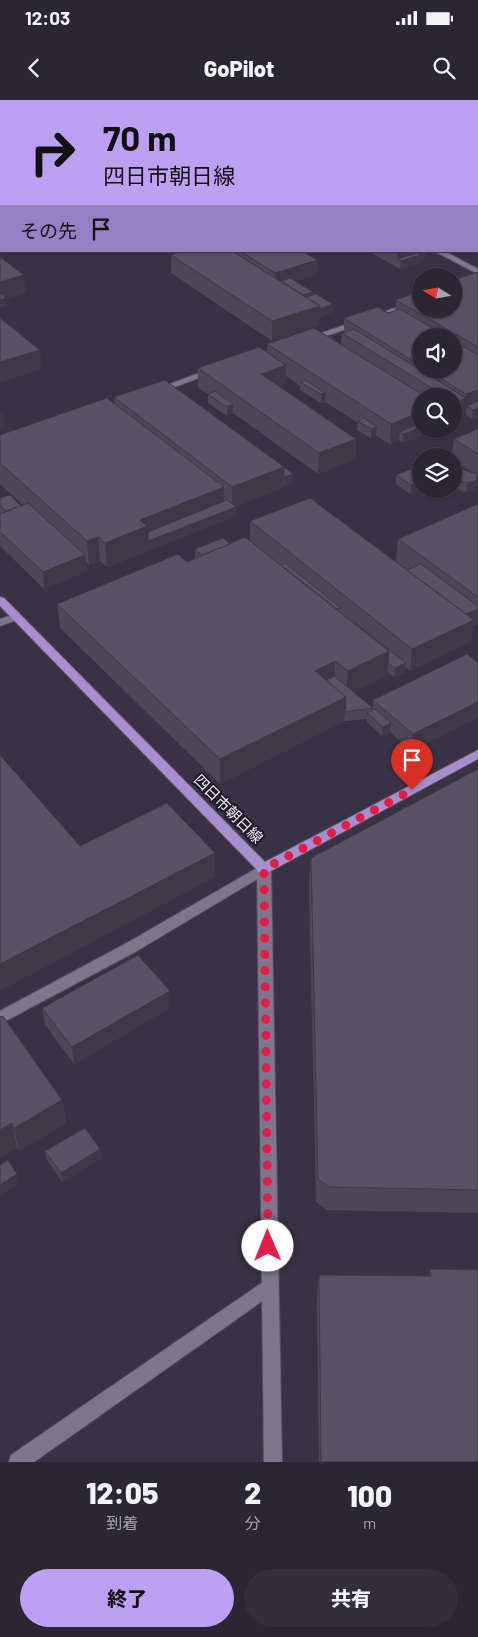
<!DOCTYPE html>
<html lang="ja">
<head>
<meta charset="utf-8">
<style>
  :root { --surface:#2b2633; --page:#332e3b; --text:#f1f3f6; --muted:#a6a5ac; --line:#47434e; --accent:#bca0f2 }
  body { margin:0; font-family:Barlow,"Noto Sans JP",sans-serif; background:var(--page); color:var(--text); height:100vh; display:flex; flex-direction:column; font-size:19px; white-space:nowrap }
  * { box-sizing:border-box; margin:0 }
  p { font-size:16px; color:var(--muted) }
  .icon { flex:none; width:28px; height:28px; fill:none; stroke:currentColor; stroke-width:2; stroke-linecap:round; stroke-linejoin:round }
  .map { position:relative; height:1362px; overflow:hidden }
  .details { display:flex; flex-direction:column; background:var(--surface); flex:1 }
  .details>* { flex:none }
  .top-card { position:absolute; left:0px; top:0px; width:479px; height:152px; box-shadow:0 1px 4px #0004,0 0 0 1px var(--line); background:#bca0f2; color:#111; overflow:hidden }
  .needle { width:32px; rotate:281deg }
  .buttons { position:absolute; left:412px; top:168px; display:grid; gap:10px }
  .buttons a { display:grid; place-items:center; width:50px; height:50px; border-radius:50%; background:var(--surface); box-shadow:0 1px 4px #0004,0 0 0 1px var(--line); font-size:25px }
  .pin { position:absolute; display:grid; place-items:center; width:42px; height:42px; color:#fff; margin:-51px -21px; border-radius:50% 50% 50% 0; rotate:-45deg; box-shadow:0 0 5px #0007 }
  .pin .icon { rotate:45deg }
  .me { position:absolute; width:55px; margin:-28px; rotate:359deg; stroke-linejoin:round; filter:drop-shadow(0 0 4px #0008) }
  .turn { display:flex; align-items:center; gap:18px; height:105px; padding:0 20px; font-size:22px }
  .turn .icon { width:65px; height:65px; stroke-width:2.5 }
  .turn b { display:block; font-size:35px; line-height:42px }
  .then { display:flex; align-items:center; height:48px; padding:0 20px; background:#0003; gap:10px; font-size:19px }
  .eta { display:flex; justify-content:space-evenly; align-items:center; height:85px; text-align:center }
  .eta b { font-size:30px; font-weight:800; line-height:35px }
  .button { display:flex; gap:10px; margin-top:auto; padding:10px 20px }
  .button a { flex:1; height:58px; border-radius:30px; background:var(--accent); color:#111; font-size:20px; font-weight:800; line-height:58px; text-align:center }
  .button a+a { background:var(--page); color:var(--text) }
  .status { display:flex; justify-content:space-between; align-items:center; height:35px; padding:0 25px; background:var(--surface); direction:ltr }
  .status svg { height:14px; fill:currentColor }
  header { display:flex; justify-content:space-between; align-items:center; height:65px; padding:0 20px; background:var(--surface); font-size:22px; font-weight:800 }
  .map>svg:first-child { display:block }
</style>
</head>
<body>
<div class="status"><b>12:03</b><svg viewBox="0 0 49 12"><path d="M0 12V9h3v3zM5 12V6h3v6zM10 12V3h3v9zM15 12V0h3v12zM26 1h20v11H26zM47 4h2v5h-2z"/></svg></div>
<header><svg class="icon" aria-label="back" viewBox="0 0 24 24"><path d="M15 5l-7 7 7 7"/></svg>GoPilot<svg class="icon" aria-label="search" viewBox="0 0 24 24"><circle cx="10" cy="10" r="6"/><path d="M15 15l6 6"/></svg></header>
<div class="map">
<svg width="478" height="1362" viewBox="0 0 478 1362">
  <rect width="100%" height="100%" fill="#393244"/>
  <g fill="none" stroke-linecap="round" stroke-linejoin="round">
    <g stroke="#575060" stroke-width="2">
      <g id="minor">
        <polygon points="153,0 161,0 161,1 154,1"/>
        <polygon points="434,151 444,151 478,169 478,174"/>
        <polygon points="421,199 421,204 311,241 304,239"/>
        <polygon points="210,269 217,271 159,293 151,291"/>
        <polygon points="16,514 20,515 22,517 20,519 0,526 0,519"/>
        <polygon points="264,764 269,766 271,769 269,772 135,852 0,924 0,911 125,844"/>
        <polygon points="269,1178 275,1180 278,1186 275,1192 34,1362 9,1362 11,1355"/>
      </g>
    </g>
    <g stroke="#575060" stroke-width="2">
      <polygon id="tertiary" points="264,764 269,766 271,769 282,1362 264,1362 257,769 259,766"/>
    </g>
    <g stroke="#575060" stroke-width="2">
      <polygon id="primary" points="0,497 4,498 265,762 478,650 478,659 269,772 259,772 0,506"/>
    </g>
    <use href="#minor" fill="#7e768b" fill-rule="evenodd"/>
    <use href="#tertiary" fill="#7e768b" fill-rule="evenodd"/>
    <use href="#primary" fill="#a78ece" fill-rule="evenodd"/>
  </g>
  <g fill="#4d4757" fill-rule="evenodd">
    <polygon points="29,0 78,0 78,1 31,1"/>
    <polygon points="0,32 1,32 1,64 0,63"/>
    <polygon points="183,151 302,151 317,160 316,174 295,181 313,195 333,212 319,217 319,225 272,241 171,173 171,155"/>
    <polygon points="368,151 426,151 425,158 420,159 420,163 400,169"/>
    <path d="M478 172V317L472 319 466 315V313L454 318V296H421V329H438L402 343 399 340 390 344 376 336 371 338 357 330 358 323 325 302 321 303 300 290V286L286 276V285L280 287 356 339 355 359 318 374 233 313 227 316 208 303V294L198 288V268L267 252V244L336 242 341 245 342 233 344 232V218L388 213 395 211 396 200ZM421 236H454V269H421Z"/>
    <polygon points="165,280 293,383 284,386 283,385 283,388 236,406 236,416 107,467 100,461 89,465 86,462 87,471 44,489 0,446 0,398 21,406 23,405 0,384 0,335 115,304 114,297"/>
    <polygon points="478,329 478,376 477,375 476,389 466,392 456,389 454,383 455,374 475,374 457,362 456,370 454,371 454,356 452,356 454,339"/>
    <polygon points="396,375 421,389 422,389 410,394 396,384"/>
    <polygon points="478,404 478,524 473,526 471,541 410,571 405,567 405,572 394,577 387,572 387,575 353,592 373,608 373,600 478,563 478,617 411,651 390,632 382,636 367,622 367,619 344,621 220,684 60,528 57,504 187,462 195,458 195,449 250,441 250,421 396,461 398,439"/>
    <polygon points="478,669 478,1113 327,1110 316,1102 309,783 311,758"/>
    <polygon points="42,908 170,908 74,964 45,925"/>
    <polygon points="0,917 62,1000 66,1023 19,1051 17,1047 0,1057"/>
    <polygon points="100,1049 101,1058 62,1082 47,1060 45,1051"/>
    <polygon points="430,1169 478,1362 319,1362 317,1197 319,1175 429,1176"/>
  </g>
  <g fill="#3e3947">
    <polygon points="402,151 426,151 425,158 420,159 420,163 400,169 401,161 397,159 398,153"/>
    <polygon points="317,160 316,174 277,187 275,186 275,173"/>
    <polygon points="24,175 27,193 6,200 7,206 0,208 0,182"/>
    <polygon points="313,192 313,200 295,198"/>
    <polygon points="333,204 333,212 319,217 319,225 272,241 272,221 320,206"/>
    <polygon points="40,250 42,269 0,283 0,262"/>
    <polygon points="286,265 286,285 261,294 261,274"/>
    <polygon points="478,290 478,317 472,319 473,310 467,306 466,313 454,318 455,303 466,298 466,294"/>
    <polygon points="325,293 325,302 321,303 321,294"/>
    <polygon points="233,304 233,313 227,316 227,307"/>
    <polygon points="3,312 5,328 0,329 0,313"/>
    <polygon points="421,312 421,329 438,329 402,343 403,334 400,332 399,340 390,344 391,324"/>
    <polygon points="377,327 376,336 371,338 371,329"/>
    <polygon points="356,339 355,359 318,374 319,353"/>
    <polygon points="458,361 456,370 454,371 454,362"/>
    <polygon points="284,367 283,388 232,408 232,387"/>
    <polygon points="293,374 293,383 284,386 284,377"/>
    <polygon points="477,380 476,389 466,392 467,383"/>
    <polygon points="421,381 421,389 422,389 410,394 411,385"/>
    <polygon points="224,387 224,411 236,407 236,416 107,467 105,443 140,420"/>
    <polygon points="98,437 100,461 89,465 87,441"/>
    <polygon points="85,455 87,471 44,489 43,472"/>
    <polygon points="478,509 478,524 473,526 471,541 410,571 412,549 462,516"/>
    <polygon points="389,551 387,575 346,596 348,571"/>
    <polygon points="335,561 334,586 321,592 315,571"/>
    <polygon points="406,563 405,572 394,577 395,568"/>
    <polygon points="346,597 344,621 220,684 220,659"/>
    <polygon points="478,602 478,617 411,651 413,634"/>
    <polygon points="391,623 390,632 382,636 383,627"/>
    <polygon points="215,753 215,777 0,891 0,864"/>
    <polygon points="170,891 170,908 74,964 72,947"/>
    <polygon points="62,1000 66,1023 19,1051 14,1028"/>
    <polygon points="12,1023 17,1047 0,1057 0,1030"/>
    <polygon points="100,1049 101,1058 62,1082 61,1073"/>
    <polygon points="17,1074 19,1083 0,1095 0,1085"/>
  </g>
  <g fill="#595265" stroke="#3e3947">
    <polygon points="49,0 77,0 72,1 51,1"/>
    <polygon points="125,0 139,0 134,1 128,1"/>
    <rect x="0" y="32" width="1" height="19"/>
    <polygon points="183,151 232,151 320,206 272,221 171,155"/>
    <polygon points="240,151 302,151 317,160 275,173"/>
    <polygon points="417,153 420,155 401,161 397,159"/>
    <polygon points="0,157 24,175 0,182"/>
    <polygon points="478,172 478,247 396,200 421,191 421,209 454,209 454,180"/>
    <polygon points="290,178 313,192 303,195 281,181"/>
    <polygon points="2,194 6,198 0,200 0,195"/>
    <polygon points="316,194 333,204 320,209 320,206 306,197"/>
    <polygon points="378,207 388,213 400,209 446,236 421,236 421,266 344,218"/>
    <polygon points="0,218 40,250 0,262"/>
    <polygon points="314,228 425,296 421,296 421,312 391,324 267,244"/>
    <polygon points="354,229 466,298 455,303 454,302 454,296 445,296 342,233"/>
    <polygon points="330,236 336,240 334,240 328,237"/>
    <polygon points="454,241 478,255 478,290 466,294 426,269 454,269"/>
    <polygon points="259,247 286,265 261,274 356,339 319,353 198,268"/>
    <polygon points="165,280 284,367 232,387 114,297"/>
    <polygon points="305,280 325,293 321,294 300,282"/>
    <polygon points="215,291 233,304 227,307 208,294"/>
    <polygon points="107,298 224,387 140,420 147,426 105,443 98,437 87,441 0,363 0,335"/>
    <polygon points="478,301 478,308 473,310 467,306"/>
    <polygon points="364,318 377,327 371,329 358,321"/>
    <polygon points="421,323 421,327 403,334 400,332"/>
    <polygon points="478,329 478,354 454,339"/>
    <polygon points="454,358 458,361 454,362"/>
    <polygon points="279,363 293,374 284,377 284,367"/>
    <polygon points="419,366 421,368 421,381 411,385 396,375"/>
    <polygon points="464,370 477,374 477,380 467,383 457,380 455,374"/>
    <polygon points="10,395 21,406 6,411 0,406 0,398"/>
    <polygon points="310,398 474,520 412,549 250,421"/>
    <polygon points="227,400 236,407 148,441 148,432"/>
    <polygon points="28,403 85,455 43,472 0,432 0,414"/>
    <polygon points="478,404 478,497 398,439"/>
    <polygon points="245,437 389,551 348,571 335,561 315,571 346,597 220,659 57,504 178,454 187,462"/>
    <polygon points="223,438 230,444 202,455 195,449"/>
    <polygon points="285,463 341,508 337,509 281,465"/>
    <polygon points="421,464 478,506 478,509 466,514 407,470"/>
    <polygon points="354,523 355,523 406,563 395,568 388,563 389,551"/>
    <polygon points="467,554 478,563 478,602 413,634 373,600"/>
    <polygon points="334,576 373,608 345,612 346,597 326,580"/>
    <polygon points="375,609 391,623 383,627 367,613"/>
    <polygon points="0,655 80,746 167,703 215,753 0,864"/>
    <polygon points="478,669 478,1090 329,1087 318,1079 311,758"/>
    <polygon points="138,855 170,891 72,947 42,908"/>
    <polygon points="3,916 62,1000 14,1028 12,1023 0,1030 0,917"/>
    <polygon points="85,1028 100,1049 61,1073 45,1051"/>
    <polygon points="8,1060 17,1074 0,1085 0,1065"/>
    <polygon points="430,1169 478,1170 478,1362 321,1362 319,1175 431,1176"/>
  </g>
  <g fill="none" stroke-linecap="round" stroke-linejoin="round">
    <polyline stroke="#e11d48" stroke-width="9" stroke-dasharray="0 16.2" points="268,1146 264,769 412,690"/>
  </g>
  <g text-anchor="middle" stroke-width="4" stroke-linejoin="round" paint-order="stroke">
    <g font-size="15" fill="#f2eefa" stroke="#1e1b24">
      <text transform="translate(228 709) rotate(45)" y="5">四日市朝日線</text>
    </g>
  </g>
</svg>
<div class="buttons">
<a><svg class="needle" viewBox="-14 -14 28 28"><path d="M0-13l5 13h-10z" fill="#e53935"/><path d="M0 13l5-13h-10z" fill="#a6a5ac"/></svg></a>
<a><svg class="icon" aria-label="sound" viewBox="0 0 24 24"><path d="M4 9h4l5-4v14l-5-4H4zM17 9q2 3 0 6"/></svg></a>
<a><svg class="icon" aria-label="search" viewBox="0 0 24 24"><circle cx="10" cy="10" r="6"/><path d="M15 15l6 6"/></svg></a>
<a><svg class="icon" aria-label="layers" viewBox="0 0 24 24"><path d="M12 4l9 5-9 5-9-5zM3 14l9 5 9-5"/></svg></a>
</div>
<div class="pin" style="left:412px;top:690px;background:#d93025"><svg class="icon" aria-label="arrive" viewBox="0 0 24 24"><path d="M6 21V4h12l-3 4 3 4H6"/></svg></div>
<svg class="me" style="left:268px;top:1146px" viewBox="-20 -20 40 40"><circle r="19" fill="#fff"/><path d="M0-13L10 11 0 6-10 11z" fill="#e11d48"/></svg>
<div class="top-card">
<div class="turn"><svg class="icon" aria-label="right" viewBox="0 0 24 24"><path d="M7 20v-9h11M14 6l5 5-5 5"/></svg><div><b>70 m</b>四日市朝日線</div></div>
<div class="then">その先<svg class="icon" aria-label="arrive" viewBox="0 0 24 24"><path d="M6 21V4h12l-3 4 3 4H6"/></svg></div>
</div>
</div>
<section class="details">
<div class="eta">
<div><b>12:05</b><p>到着</p></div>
<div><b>2</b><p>分</p></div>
<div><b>100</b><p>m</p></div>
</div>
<div class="button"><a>終了</a><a>共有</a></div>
</section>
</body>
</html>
